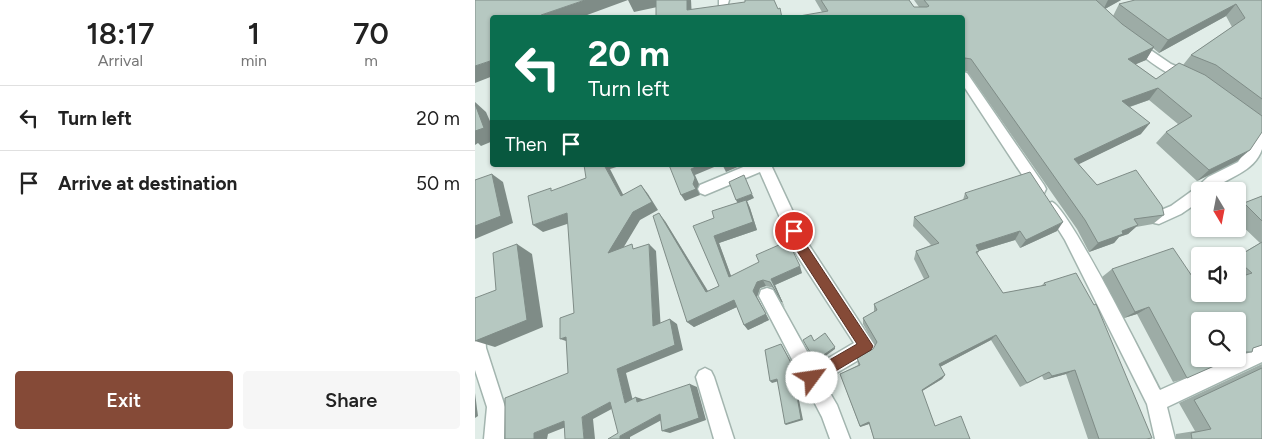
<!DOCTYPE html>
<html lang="en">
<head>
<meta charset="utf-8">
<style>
  :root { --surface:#fff; --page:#f6f6f6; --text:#222; --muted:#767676; --line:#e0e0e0; --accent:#854a37 }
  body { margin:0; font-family:Figtree,sans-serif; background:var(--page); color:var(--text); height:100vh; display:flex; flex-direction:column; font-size:19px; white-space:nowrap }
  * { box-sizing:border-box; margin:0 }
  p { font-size:16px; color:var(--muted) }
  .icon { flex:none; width:28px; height:28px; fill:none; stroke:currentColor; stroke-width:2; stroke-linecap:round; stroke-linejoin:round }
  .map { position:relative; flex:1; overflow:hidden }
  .panel { display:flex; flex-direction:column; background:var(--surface); width:475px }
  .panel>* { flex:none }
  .hud { position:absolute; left:15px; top:15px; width:475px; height:152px; border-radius:5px; box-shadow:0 1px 4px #0004; background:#0b6e4f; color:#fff; overflow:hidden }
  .needle { width:32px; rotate:170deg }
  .tools { position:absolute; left:716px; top:182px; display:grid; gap:10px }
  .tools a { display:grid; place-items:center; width:55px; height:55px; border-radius:5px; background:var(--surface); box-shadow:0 1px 4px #0004; font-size:25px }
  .pin { position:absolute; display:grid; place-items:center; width:42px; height:42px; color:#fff; margin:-21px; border:2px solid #fff; border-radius:50%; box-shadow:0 1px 5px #0007 }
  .me { position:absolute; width:55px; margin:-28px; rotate:59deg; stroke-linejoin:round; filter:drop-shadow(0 0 4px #0008) }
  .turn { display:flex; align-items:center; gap:18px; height:105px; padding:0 15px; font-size:22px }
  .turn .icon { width:65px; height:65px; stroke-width:2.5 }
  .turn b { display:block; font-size:35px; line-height:42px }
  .then { display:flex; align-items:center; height:48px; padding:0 15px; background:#0003; gap:10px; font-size:19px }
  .eta { display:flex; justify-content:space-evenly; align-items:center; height:85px; text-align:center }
  .eta b { font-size:30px; font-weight:600; line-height:35px }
  .primary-button { display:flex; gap:10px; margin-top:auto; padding:10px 15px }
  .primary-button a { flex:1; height:58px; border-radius:5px; background:var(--accent); color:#fff; font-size:20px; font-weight:600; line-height:58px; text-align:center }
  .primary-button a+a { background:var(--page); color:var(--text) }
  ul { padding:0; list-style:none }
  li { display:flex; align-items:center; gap:15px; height:65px; padding:0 15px; border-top:1px solid var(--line) }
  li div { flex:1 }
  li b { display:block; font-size:19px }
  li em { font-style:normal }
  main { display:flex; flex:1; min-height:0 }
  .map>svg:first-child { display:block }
</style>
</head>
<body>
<main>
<section class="panel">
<div class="eta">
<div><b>18:17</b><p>Arrival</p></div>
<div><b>1</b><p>min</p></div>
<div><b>70</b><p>m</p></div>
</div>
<ul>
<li><svg class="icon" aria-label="left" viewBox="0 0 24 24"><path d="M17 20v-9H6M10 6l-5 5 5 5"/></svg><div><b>Turn left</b></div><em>20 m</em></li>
<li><svg class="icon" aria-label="arrive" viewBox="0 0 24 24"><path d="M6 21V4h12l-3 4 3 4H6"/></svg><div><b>Arrive at destination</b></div><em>50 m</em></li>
</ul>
<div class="primary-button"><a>Exit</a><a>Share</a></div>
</section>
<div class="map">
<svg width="787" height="439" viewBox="0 0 787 439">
  <rect width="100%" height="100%" fill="#e1ede8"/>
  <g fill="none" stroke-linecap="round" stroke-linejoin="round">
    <g stroke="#a3b5af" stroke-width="3">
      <g id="minor">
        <polygon points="244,0 254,0 252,7 244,7"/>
        <path d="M658 38 696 64 717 73 719 76 717 79C700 84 667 55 654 45L652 42 654 39Z"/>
        <polygon points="488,72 492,73 569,185 571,189 569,193 564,195 559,193 488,85"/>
        <path d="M787 133C787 137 787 144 787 149 779 173 753 176 736 191H725V201L706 214 684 224 679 223 677 218 679 213 696 206 721 188 733 177 763 162 782 134Z"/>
        <polygon points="273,165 296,165 332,242 400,346 397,352 348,381 362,405 375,439 355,439 347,417 284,296 286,290 292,288 298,290 340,366 379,343 320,252 285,172 230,195 225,193 223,189 225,185"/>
        <path d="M577 202C594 208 671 363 685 390L754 359H762V355L787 344V362L692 407 700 439H680L672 404 590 240 570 208 572 204Z"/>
        <polygon points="0,312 6,314 9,320 11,348 30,407 29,439 9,439 12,407 0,370"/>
        <polygon points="230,368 236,371 239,377 259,439 239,439 221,377 224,371"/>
      </g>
    </g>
    <use href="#minor" fill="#fff" fill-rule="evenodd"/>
  </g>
  <g fill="#9daca6" fill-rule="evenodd">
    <path d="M340 0H434L439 7H444L439 0H646L630 9 638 16 644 4 787 0V132L762 161 722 181 681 143 691 132 703 124 674 100 655 107 666 134 603 164 622 185 689 215 678 224 661 227 653 234 644 237 639 243 614 252 602 229 492 71H488V18L347 12ZM751 16 757 27 716 55 708 65 681 79 660 64 671 60 678 48 684 53Z"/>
    <polygon points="490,193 582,231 545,248 540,240 504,251 502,255 528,293 566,286 569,283 671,439 613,439 591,374 569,380 567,376 545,387 516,340 465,367 470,375 467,379 447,391 460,426 495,439 399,439 394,424 385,427 365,374 383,365 382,358 398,349 400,345 388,324 388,318 399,312 399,304 449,279 439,259 441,251 456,245 438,226 439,217 488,200"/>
    <polygon points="787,196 787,345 778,348 777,352 762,356 762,321 712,378 698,382 662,314 649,318 627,277 637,269 725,294 762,294 762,256 785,243 762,221 762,207 769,203"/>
    <polygon points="279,198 272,201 275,208 282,230 244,243 256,276 327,273 300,285 310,308 299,288 291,286 285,288 282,297 294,320 273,330 269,325 262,307 219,327 212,322 190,221 233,291 244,286 239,218 263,202"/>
    <polygon points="787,364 787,439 701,439 701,434 720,431 704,403"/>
  </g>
  <g fill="#7f8c87">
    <polygon points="110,0 184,0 187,6 159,12 153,0 104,18 68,18 66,15"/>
    <polygon points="212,0 216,0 217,18 212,10"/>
    <polygon points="633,0 646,0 628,10"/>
    <polygon points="761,4 751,16 684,53 693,40"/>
    <polygon points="679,47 671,60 645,71 653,59"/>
    <polygon points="18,60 18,76 0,83 0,66"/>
    <polygon points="683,88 674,100 639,112 647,101"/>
    <polygon points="0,102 11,112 18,128 18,141 6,146 3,143 0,145"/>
    <polygon points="675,123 666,134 592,170 599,159"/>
    <polygon points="775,150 762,161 722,181 734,170"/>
    <polygon points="129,165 148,165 135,169 153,204 146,196"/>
    <polygon points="225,165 244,165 220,175 224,184 222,189 225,195 210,201 206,195 218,184 216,169"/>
    <polygon points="250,165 265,165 265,166 251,172 248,166"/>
    <polygon points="17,174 28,182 38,223 0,239 0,226"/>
    <polygon points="166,185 173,194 183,210 165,220 141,260 133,253"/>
    <polygon points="277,194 279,198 272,201 275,208 282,230 244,243 259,284 254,277 239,236 263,204 261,200"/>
    <polygon points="92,213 101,221 68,232 58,225"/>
    <polygon points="184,213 190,221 237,298 231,292"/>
    <polygon points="588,222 582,231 545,248 551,240"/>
    <polygon points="663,225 653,234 644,237 639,243 614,252 623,243 647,231"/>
    <polygon points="545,231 540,240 497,253 501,245"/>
    <polygon points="42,244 57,254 68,327 20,347 0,341"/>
    <polygon points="174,244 181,251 186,331 178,326"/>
    <polygon points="325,266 327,273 300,285 310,308 296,279"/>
    <polygon points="288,280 291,286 285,288 282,297 294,320 273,330 269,325 278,291 282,282"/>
    <polygon points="259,300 264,306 219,327 212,322"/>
    <polygon points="674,307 662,314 649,318 660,312"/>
    <polygon points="195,319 202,324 208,350 151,373 159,405 150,403 142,369"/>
    <polygon points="521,335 516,340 461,369 464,364"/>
    <polygon points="91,337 97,343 85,339"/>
    <polygon points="306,344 325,378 320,380 328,420 311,425 310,424"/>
    <polygon points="360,347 360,349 341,363 340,361"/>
    <polygon points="600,370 591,374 569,380 577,376"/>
    <polygon points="470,375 467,379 444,393 447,390"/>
    <polygon points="302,379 304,381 297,383 295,381"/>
    <polygon points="215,384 222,387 231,420 195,433 187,431"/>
    <polygon points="0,393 3,416 0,418"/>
    <polygon points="161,397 170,400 162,402"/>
    <polygon points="135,402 146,404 118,419 120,439 109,439 107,417"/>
    <polygon points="185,414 194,416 155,437 155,439 145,439 145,436"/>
    <polygon points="89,421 101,423 73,434 72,439 59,439 59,433"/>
    <polygon points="394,422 394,424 385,427 385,426"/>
  </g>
  <g fill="#b6c8c1" stroke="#7f8c87">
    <polygon points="0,0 110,0 66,15 68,18 18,18 18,60 0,66"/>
    <polygon points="181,0 212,0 212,10 270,2 270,0 299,0 303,9 305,8 307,18 181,18"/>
    <polygon points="346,0 434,0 439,7 452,7 454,6 449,0 621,0 647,24 679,47 653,59 681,79 704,63 730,75 787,116 787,132 775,150 734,170 691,132 717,116 683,88 647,101 675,123 599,159 622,185 661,170 687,206 689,215 659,219 663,225 647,231 648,234 623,243 610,220 496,59 490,58 489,63 488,64 488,18 313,18 353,11"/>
    <polygon points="660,0 787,0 787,99 741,65 716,55 770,18 761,4 693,40 644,4"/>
    <polygon points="0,104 9,128 0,131"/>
    <polygon points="109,165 129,165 146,196 166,185 177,202 158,212 133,253 157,244 158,249 174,244 178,326 195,319 200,345 142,369 150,403 161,397 162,402 215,384 224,418 187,431 185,414 145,436 145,439 133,439 143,433 135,402 107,417 109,439 90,439 89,421 59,433 59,439 30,439 30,398 93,373 91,337 85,339 85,318 99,313 92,213 58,225 53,196 76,188 76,191 111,178"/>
    <polygon points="194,165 225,165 216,169 220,178 218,184 221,189 206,195"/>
    <polygon points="555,172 588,222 551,240 545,231 501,245 504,251 501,252 528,293 571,285 569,283 601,273 619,305 621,304 677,438 671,439 624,439 600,370 577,376 574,372 552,383 521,335 464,364 470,375 447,390 460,426 486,416 495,439 399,439 394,422 385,426 365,374 385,365 382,358 398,349 402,342 388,318 402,310 399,304 454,277 441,251 464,243 439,217 493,198 490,193"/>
    <polygon points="17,174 26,216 0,226 0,180"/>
    <polygon points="269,175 277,194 261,200 254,182"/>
    <polygon points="787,196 787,221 769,203"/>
    <polygon points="271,200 278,222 239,236 254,277 284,262 281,255 313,241 325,266 296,279 307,302 295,282 288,280 282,282 278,291 291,314 269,325 259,300 212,322 178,216 184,213 231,292 244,286 218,226 239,218 237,211"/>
    <polygon points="787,242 787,345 778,348 777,352 770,352 762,356 762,321 725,321 725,359 755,359 712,378 674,307 660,312 637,269 698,248 725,288 725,294 762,294 762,278 777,273 762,260 762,257"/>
    <polygon points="42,244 52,320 0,341 0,298 21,290 18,253"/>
    <polygon points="350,333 360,347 340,361 328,340 336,335 339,341"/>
    <polygon points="306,344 323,376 319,379 326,419 310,424 302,379 295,381 290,350"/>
    <polygon points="787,368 787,439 716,439 717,439 716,433 736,429 719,400"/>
  </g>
  <polygon fill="#854a37" stroke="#563024" points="319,226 323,227 330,243 398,346 396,350 337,385 332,383 330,378 332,373 382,344 322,251 313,231 315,227"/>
</svg>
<div class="tools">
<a><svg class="needle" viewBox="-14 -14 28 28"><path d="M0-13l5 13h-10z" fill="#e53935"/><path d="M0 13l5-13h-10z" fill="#767676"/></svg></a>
<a><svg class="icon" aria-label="sound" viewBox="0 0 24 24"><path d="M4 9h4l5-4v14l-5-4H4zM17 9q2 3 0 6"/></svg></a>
<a><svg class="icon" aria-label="search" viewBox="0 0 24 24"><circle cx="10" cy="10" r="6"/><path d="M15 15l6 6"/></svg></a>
</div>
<div class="pin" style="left:319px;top:231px;background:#d93025"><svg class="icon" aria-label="arrive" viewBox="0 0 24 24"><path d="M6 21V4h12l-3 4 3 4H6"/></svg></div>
<svg class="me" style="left:337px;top:378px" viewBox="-20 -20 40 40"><circle r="19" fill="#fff"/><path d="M0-13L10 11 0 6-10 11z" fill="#854a37"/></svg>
<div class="hud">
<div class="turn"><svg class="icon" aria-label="left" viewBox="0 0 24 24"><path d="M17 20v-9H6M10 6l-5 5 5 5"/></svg><div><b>20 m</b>Turn left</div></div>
<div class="then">Then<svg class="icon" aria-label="arrive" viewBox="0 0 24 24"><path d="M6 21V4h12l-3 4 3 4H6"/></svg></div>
</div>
</div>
</main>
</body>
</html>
